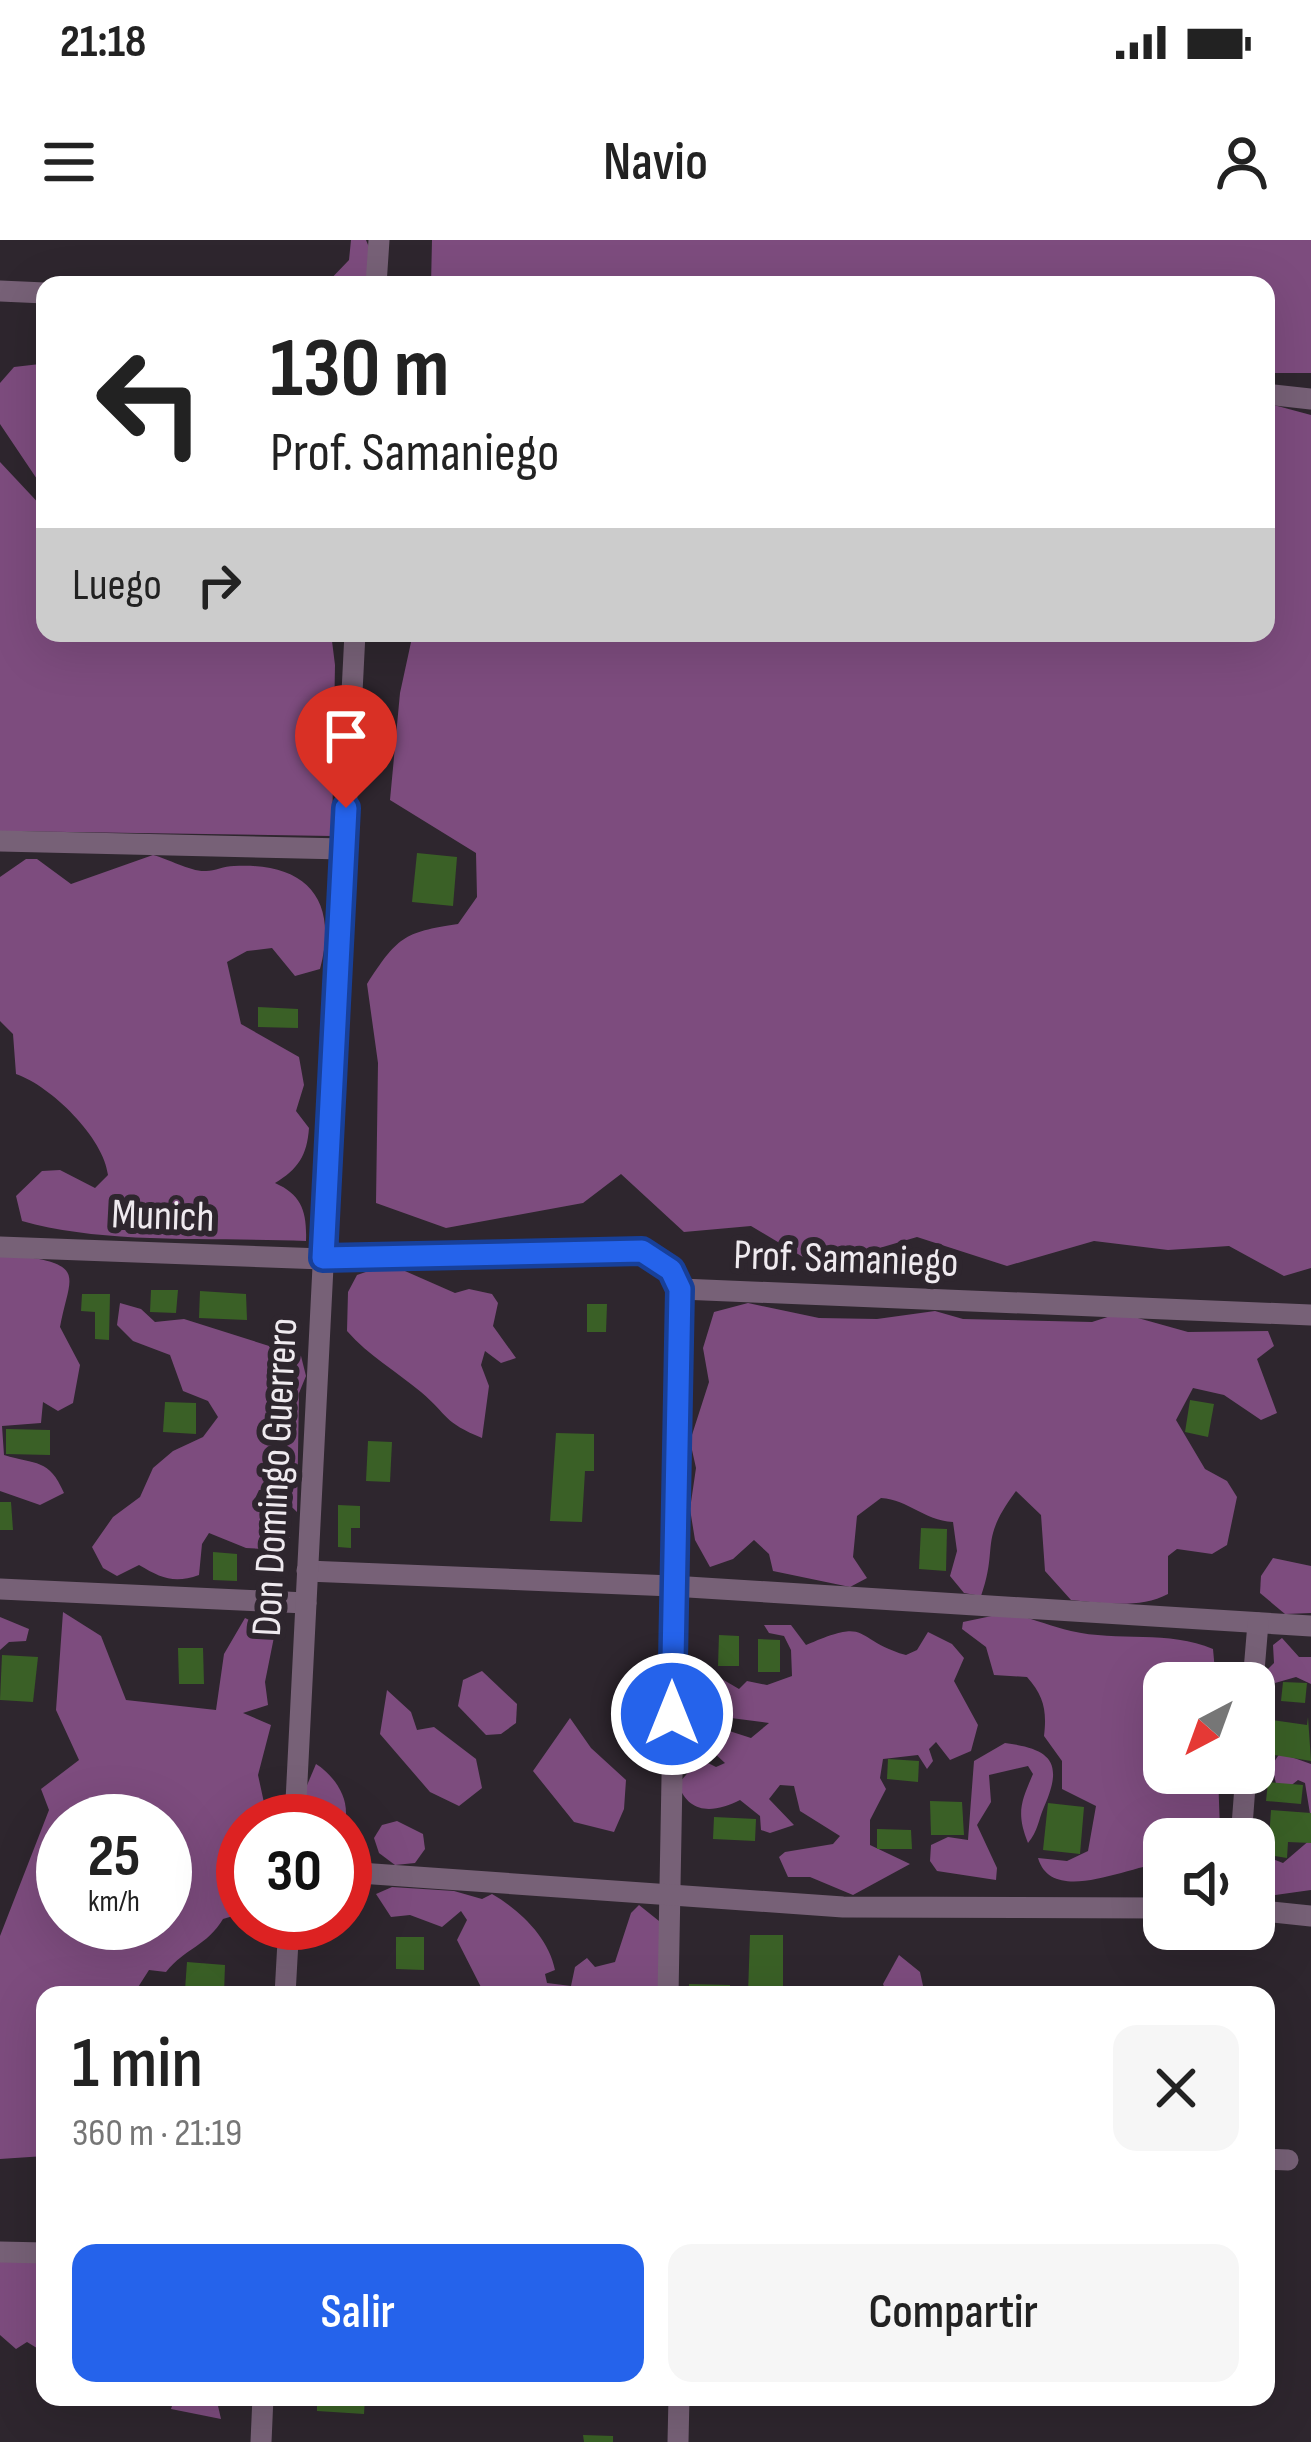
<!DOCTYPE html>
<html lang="es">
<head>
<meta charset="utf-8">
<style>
  :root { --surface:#fff; --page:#f6f6f6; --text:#222; --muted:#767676; --accent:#2563eb }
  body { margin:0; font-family:"Sofia Sans Condensed",sans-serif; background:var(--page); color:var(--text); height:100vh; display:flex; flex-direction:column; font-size:45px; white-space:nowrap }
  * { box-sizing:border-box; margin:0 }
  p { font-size:39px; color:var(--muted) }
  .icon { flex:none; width:66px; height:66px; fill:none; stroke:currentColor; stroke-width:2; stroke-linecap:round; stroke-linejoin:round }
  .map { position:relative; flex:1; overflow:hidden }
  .drawer { position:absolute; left:36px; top:1746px; width:1239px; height:420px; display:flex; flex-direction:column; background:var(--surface); border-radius:24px; box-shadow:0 12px 48px #0002 }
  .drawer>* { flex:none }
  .banner { position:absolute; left:36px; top:36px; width:1239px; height:366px; border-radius:24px; box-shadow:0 12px 48px #0002; background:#fff; color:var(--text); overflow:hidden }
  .needle { width:78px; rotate:221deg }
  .tools { position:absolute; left:1143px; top:1422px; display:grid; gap:24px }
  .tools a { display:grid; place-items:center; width:132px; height:132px; border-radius:24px; background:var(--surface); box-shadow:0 12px 48px #0002; font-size:60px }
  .speed { position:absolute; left:36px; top:1554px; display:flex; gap:24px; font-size:60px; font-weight:700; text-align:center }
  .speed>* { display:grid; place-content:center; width:156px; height:156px; border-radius:50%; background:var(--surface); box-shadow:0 12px 48px #0002; line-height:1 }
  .speed small { font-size:30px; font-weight:400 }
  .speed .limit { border:18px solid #d22; background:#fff; color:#111 }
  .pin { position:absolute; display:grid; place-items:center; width:102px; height:102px; color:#fff; margin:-123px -51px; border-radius:50% 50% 50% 0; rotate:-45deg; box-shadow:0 0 12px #0007 }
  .pin .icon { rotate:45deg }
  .me { position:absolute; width:132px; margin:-66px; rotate:0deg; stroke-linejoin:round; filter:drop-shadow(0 0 9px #0008) }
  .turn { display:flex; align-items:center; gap:42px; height:252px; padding:0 36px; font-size:54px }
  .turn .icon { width:156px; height:156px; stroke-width:2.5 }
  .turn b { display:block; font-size:84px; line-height:102px }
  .then { display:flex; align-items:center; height:114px; padding:0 36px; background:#0003; gap:24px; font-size:45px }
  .round { display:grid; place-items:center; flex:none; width:126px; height:126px; border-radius:24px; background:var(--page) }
  .summary { display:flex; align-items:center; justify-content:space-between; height:204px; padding:0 36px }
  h1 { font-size:72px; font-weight:600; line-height:90px }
  .action { display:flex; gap:24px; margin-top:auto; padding:24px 36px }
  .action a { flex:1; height:138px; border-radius:24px; background:var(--accent); color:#fff; font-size:48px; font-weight:600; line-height:138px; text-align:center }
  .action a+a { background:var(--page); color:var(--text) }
  .status { display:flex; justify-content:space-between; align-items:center; height:84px; padding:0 60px; background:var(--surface); direction:ltr }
  .status svg { height:33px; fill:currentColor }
  header { display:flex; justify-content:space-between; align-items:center; height:156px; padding:0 36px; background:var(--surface); font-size:54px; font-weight:600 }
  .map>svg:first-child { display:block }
</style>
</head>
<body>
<div class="status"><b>21:18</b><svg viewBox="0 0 49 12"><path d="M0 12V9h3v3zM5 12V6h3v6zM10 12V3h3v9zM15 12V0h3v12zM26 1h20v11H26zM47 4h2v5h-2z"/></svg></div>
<header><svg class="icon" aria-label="menu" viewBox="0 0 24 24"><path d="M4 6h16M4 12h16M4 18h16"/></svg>Navio<svg class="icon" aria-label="person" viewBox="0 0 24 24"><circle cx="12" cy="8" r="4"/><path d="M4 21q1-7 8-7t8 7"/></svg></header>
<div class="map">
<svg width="1311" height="2202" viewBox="0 0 1311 2202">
  <rect width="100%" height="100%" fill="#2e262e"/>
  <g fill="#7d4c7e" fill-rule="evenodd">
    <polygon points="351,0 366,0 373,17 366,45 325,45 349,20"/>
    <polygon points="432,0 1311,0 1311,133 1266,133 1266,45 431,45"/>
    <polygon points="45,101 45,251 0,184 0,143 14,127 40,124"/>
    <path d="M1266 163 1311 175V1028L1284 1036 1229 1006 1168 1010 1094 1001 1007 1026 917 997 818 1026 751 986 684 992 621 934 583 963 446 988 376 963 378 823 367 744C397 698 403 692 458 684L477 657 476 613 390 560 400 453 413 393H1266Z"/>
    <polygon points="0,222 45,270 45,393 331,393 335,425 332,596 0,591"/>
    <path d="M153 615C169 619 191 632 206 631 215 631 224 626 234 626 306 622 339 659 320 729L295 736 272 708 247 711 227 722 241 784 299 817 304 845 296 871 309 888C307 916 298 929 275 943 302 955 307 972 306 1001 217 997 106 1005 22 981L16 956 42 931 60 930 95 948 108 935C104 898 51 846 16 834L13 794 0 781V637L26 619H37L71 644Z"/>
    <path d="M20 1016C88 1025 69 1037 60 1087L80 1125 73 1163 58 1171 43 1162 41 1183 2 1186 4 1215C36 1225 49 1218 64 1253L40 1265 0 1251V1017Z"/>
    <path d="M389 1024 455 1053 469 1049 492 1054 498 1063 493 1086 516 1118 501 1123 485 1111 481 1125 489 1146 482 1198C443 1182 449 1176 421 1152 396 1131 369 1116 347 1091L348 1052 357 1035Z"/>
    <path d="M120 1063 141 1069 155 1082 184 1079 301 1116 306 1136 299 1153 297 1272 273 1249 259 1250 253 1263 290 1297 279 1310 246 1308 209 1293 202 1304 199 1335C174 1344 161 1338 139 1325L117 1336 103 1328 92 1307 113 1277 140 1257 153 1228 173 1211 203 1197 218 1177 208 1161 183 1151 170 1115 133 1101 117 1085Z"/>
    <path d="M748 1063 819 1078 877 1079 935 1071 963 1079 1092 1082 1120 1073 1188 1092 1268 1091 1274 1106 1257 1119 1277 1173 1261 1180 1224 1155 1193 1148 1176 1180 1205 1229 1227 1241 1237 1257 1227 1305 1212 1314 1177 1309 1168 1316V1354C1140 1369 1102 1363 1071 1360L1045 1331 1041 1275 1016 1251C978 1302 999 1305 981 1356L964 1353 950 1336 957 1311 953 1282C923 1280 909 1260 881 1258L857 1276 853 1317 867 1338 850 1347 773 1331 769 1314 754 1300 733 1319 710 1327 695 1300 690 1269 696 1228 690 1201 709 1142 703 1108 714 1072Z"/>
    <polygon points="1273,1318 1311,1326 1311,1373 1285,1374 1260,1353 1261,1336"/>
    <path d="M63 1372 101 1396 126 1460 216 1470 224 1414 245 1378 275 1392 265 1442 268 1465 243 1473 271 1485 258 1535 268 1581H243V1673L223 1679C207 1706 185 1708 166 1732L149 1730 133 1755H45V1916L0 1919V1696L49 1570 41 1549 79 1520 56 1470ZM63 1581H165V1683H63Z"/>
    <path d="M1006 1373C1030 1377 1049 1386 1071 1391 1118 1402 1169 1390 1213 1409L1215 1431 1206 1441 1180 1436 1158 1440 1151 1451 1164 1490V1533H1218L1220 1591 1209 1599H1164V1623C1128 1626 1052 1666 1038 1618L1067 1621 1088 1611 1096 1566 1062 1549V1521L1044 1496C1047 1471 1044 1456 1027 1437L994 1435 986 1407 962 1389 963 1382Z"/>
    <polygon points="0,1377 29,1389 26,1401 9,1402 0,1410"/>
    <path d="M764 1385H791L806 1405C872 1376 851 1399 906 1415L917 1410 928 1392 952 1404 964 1418 954 1441 978 1485 971 1511 950 1520 936 1502 929 1509 933 1521 927 1529 918 1515 883 1519 880 1538 886 1549 870 1580V1605L910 1624 853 1655 810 1637H788L779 1617 785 1612 833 1604 840 1596 800 1571 794 1546 780 1545 769 1559 794 1585 770 1593 761 1590 760 1576 740 1560C714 1573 689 1575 678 1544L700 1519 716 1527 725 1523 712 1511 720 1488 751 1498 769 1483 731 1478 701 1463 703 1434 710 1432 739 1449 747 1441 767 1445 792 1436 791 1410 784 1396 769 1393Z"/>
    <polygon points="1282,1398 1299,1417 1311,1417 1311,1444 1296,1437 1275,1443 1268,1429 1274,1423 1273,1405"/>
    <polygon points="482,1431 517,1464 516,1483 501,1494 486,1495 458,1466 463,1440"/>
    <polygon points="387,1450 411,1472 417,1490 434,1487 476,1519 482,1548 459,1566 430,1552 380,1494"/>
    <polygon points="570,1478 591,1508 626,1540 624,1569 614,1592 574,1582 533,1531"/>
    <path d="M1005 1503C1051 1509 1064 1522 1044 1567 1038 1581 1038 1591 1028 1603 1016 1573 1021 1562 1033 1534L1028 1526 989 1535 991 1562 977 1585 997 1628 996 1640 937 1631 930 1621 931 1605 948 1597 968 1600 974 1521Z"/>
    <polygon points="1280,1513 1311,1524 1311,1580 1305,1543 1298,1540 1289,1547 1276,1544 1272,1525"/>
    <path d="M316 1524C335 1536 350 1559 345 1581H304L305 1550Z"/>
    <polygon points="397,1581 423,1594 425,1609 415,1623 395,1625 379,1613 374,1598 382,1585"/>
    <polygon points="1311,1599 1311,1650 1262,1657 1254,1651 1254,1612 1283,1623"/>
    <path d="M392 1647 454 1651 482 1659 492 1654C520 1670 549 1698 555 1730L545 1734 547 1743 571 1746 575 1727 587 1718 595 1727 615 1722 631 1673 639 1665 659 1681V1755H485L457 1700 467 1680 461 1671 442 1687 410 1675 391 1677 376 1654Z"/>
    <polygon points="899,1715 920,1732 925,1755 887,1755 883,1744"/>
    <polygon points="0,2018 45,2018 45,2113 27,2102 16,2109 0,2095"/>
    <polygon points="175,2157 216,2157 221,2179 171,2169"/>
  </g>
  <g fill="#3a6026">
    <polygon points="417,613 457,617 453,666 412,662"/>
    <polygon points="258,767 298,769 298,788 258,787"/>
    <polygon points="151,1050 178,1050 176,1073 150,1072"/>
    <polygon points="200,1051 246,1054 247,1080 199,1078"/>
    <polygon points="82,1054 110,1054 109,1100 95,1099 95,1072 81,1071"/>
    <polygon points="587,1064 607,1064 606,1092 587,1092"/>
    <polygon points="1190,1160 1214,1164 1208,1197 1185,1192"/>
    <polygon points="165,1162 196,1163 196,1194 163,1192"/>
    <polygon points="6,1189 50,1190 50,1215 6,1214"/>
    <polygon points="556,1193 594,1194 594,1231 585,1231 582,1282 550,1281"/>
    <polygon points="368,1201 392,1202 390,1242 366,1241"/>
    <polygon points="0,1262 11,1262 13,1290 0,1290"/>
    <polygon points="338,1265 360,1266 360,1288 351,1288 351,1308 338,1307"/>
    <polygon points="921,1288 947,1289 946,1331 919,1329"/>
    <polygon points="213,1312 237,1314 237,1341 213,1340"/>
    <polygon points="719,1395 739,1396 739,1426 718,1426"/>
    <polygon points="758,1399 780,1400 780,1432 758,1432"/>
    <polygon points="178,1408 203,1408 204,1444 179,1444"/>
    <polygon points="2,1415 38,1417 33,1462 0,1460"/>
    <polygon points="1283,1442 1307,1443 1305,1463 1281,1461"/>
    <polygon points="1308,1477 1311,1521 1268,1514 1272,1480 1307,1485"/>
    <polygon points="888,1519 919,1521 918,1542 887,1539"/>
    <polygon points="1268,1542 1303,1545 1301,1564 1266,1561"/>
    <polygon points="930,1561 962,1562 964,1595 931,1595"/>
    <polygon points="1048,1563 1084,1567 1080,1614 1043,1610"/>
    <polygon points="1271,1570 1311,1573 1311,1603 1288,1602 1287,1618 1268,1615"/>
    <polygon points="714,1577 756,1579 755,1601 713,1599"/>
    <polygon points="877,1589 911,1590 912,1609 877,1609"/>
    <polygon points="750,1695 783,1695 783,1755 748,1754"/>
    <polygon points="396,1697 424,1697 424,1730 396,1729"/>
    <polygon points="187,1722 225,1725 224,1753 185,1750"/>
    <polygon points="689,1744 730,1745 730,1755 689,1755"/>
    <polygon points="317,2157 365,2157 364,2174 317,2171"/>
    <polygon points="583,2195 613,2196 613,2202 584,2202"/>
  </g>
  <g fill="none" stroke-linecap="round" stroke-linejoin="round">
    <g stroke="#776177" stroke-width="21">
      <polyline points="376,45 379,0"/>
      <polyline points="0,51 45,53"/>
      <polyline points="1266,154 1311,159"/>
      <polyline points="0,601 344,609"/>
      <polyline points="0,1007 323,1019 642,1011 671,1030 681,1049 668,1755"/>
      <polyline points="681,1049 1311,1075"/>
      <polyline points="307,1331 672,1346 1311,1386"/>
      <polyline points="0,1349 306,1363"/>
      <polyline points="1253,1443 1258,1383"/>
      <polyline points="295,1581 355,393"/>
      <polyline points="1241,1599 1246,1533"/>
      <polyline points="345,1632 843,1667 1164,1668"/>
      <polyline points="1254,1670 1311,1676"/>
      <polyline points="285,1755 289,1683"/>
      <polyline points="1266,1919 1288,1920"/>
      <polyline points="0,2012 45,2013"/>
      <polyline points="261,2202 263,2157"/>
      <polyline points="678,2202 679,2157"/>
    </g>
  </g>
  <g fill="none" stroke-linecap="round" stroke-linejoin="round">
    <g stroke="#184099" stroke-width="30">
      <polyline id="route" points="346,568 323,1018 642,1011 671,1030 680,1049 672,1474"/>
    </g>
    <use href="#route" stroke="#2563eb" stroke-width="21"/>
  </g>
  <g text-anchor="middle" stroke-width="12" stroke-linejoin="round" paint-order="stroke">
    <g font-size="42" fill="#efeaef" stroke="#2e262e">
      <text transform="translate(163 974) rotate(2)" y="15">Munich</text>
      <text transform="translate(846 1017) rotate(2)" y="15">Prof. Samaniego</text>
      <text transform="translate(273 1237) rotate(-87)" y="15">Don Domingo Guerrero</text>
    </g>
  </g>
</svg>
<div class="tools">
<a><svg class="needle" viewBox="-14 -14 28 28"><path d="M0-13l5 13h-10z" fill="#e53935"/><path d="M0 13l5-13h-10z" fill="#767676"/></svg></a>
<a><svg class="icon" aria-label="sound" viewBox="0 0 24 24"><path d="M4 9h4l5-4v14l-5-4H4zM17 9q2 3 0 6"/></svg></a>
</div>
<div class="speed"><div>25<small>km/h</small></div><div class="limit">30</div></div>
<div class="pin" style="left:346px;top:568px;background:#d93025"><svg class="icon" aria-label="arrive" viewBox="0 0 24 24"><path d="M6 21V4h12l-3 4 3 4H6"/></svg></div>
<svg class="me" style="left:672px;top:1474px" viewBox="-20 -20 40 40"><circle r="17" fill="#2563eb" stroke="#fff" stroke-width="3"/><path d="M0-11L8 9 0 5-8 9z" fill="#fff"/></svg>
<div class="banner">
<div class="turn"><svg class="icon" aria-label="left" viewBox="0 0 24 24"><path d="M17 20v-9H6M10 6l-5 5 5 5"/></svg><div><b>130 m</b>Prof. Samaniego</div></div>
<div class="then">Luego<svg class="icon" aria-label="right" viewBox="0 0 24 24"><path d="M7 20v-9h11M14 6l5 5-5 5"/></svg></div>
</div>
<section class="drawer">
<div class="summary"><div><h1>1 min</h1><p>360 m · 21:19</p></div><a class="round"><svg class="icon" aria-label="close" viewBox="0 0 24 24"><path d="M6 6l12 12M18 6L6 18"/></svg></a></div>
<div class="action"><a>Salir</a><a>Compartir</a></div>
</section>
</div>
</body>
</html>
